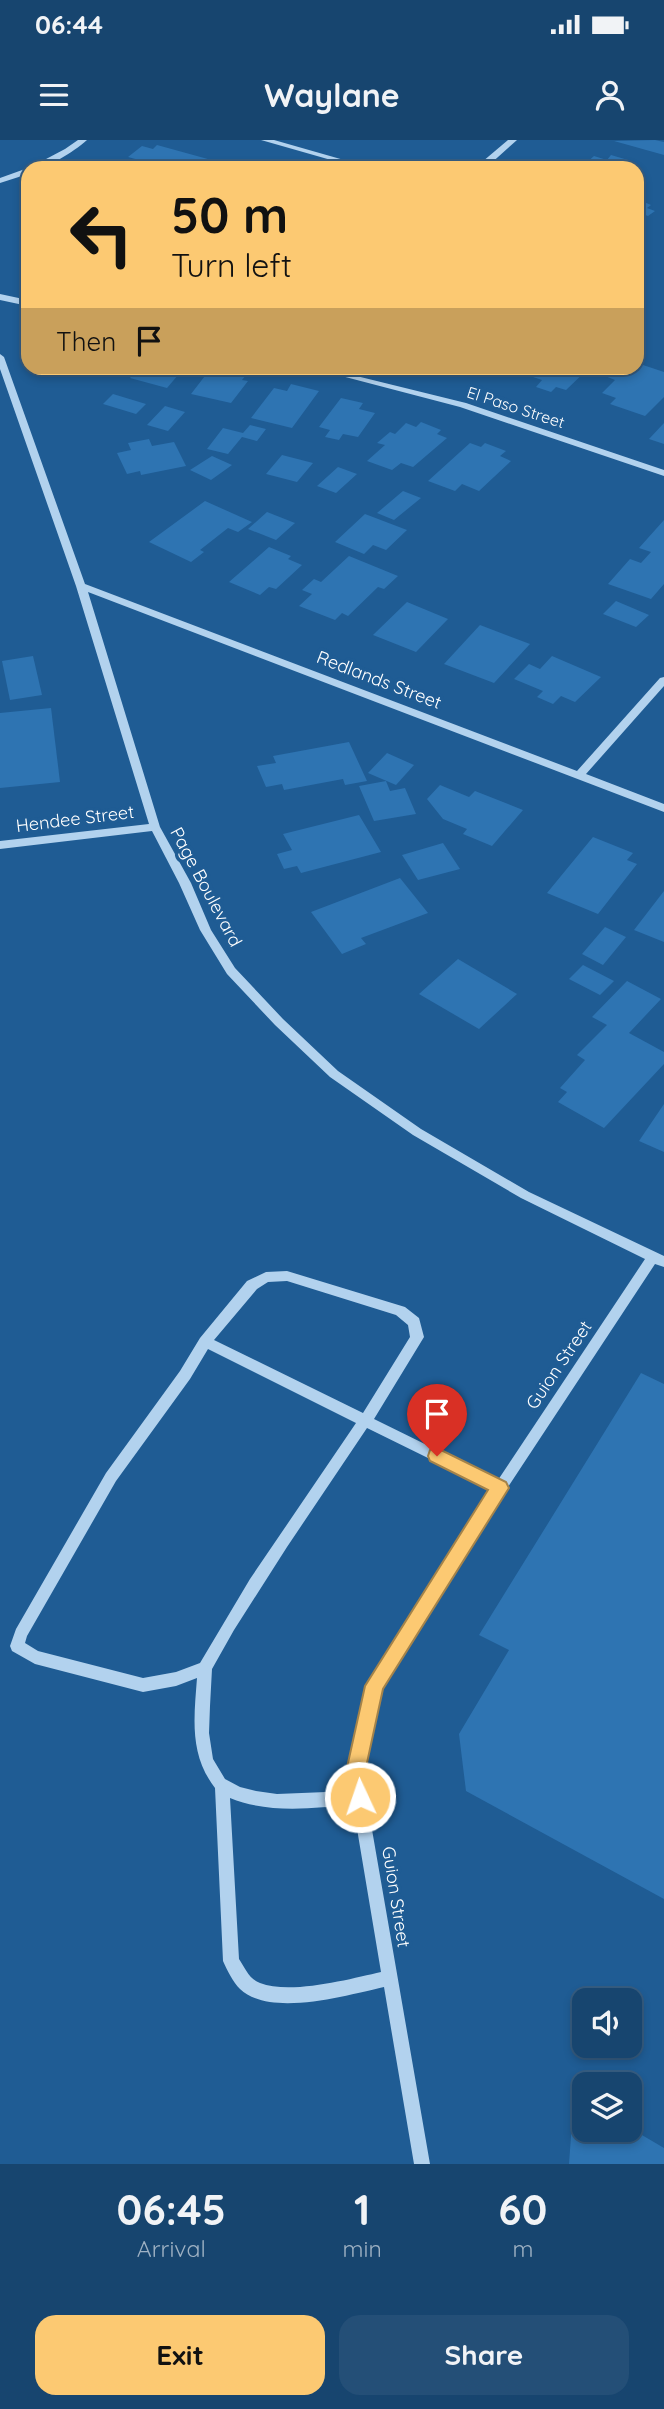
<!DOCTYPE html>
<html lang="en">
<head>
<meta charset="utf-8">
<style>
  :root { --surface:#17456f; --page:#244f77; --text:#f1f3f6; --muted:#9eb1c3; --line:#365d82; --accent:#fcc972 }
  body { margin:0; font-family:Quicksand,sans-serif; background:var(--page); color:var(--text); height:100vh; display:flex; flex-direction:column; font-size:26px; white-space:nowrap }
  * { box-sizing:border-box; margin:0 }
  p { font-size:23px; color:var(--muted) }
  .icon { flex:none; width:38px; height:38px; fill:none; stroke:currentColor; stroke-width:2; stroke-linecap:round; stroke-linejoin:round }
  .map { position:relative; height:2024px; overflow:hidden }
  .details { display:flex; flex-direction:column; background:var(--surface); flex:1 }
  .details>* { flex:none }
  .top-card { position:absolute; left:21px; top:21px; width:623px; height:214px; border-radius:21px; box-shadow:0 4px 10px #0003,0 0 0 2px var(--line); background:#fcc972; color:#111; overflow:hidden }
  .fabs { position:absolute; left:572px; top:1848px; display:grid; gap:14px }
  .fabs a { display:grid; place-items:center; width:70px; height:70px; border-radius:14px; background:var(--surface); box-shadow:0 4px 10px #0003,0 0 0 2px var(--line); font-size:35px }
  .pin { position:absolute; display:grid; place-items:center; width:60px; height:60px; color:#fff; margin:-72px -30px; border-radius:50% 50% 50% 0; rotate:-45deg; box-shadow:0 0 7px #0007 }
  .pin .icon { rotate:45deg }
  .me { position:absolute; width:77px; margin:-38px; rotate:357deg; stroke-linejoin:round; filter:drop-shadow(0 0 5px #0008) }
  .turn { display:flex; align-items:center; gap:24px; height:147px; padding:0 35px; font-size:32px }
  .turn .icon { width:91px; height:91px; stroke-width:2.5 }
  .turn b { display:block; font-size:49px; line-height:60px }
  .then { display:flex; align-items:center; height:66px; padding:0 35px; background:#0003; gap:14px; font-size:26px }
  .eta { display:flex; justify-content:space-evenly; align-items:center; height:119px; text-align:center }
  .eta b { font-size:42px; font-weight:700; line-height:49px }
  .cta { display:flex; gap:14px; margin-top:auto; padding:14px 35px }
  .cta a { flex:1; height:80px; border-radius:21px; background:var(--accent); color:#111; font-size:28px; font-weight:700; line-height:80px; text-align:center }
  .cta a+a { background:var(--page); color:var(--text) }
  .status { display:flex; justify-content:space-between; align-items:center; height:49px; padding:0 35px; background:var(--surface); direction:ltr }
  .status svg { height:19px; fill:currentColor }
  header { display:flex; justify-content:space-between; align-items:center; height:91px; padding:0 35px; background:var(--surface); font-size:32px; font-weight:700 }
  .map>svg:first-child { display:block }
</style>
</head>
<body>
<div class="status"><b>06:44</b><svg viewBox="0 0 49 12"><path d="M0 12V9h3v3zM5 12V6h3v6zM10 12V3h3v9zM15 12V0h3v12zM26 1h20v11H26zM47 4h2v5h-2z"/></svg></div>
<header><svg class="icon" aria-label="menu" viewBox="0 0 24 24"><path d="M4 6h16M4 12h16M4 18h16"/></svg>Waylane<svg class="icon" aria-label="person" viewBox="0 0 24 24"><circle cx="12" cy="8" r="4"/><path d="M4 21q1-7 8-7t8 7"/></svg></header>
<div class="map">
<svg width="664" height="2024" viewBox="0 0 664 2024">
  <rect width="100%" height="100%" fill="#1f5c94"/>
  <g fill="#2e74b2">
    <polygon points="655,0 664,2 664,15 614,1"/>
    <polygon points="157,5 215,21 207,28 131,27 139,20 128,17 142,6 153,9"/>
    <polygon points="611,15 628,20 620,28 575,26 579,22 585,24 594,16 607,20"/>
    <polygon points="637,59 651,65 647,68 655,71 648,76 637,72"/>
    <polygon points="637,223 664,232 664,257 645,276 610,264 616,258 602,253 615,240 605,236 614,228 637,228"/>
    <polygon points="139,228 184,228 167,248 130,238"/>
    <polygon points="217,228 246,235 242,240 248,241 231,263 191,254 208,232 213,233"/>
    <polygon points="534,228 589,228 566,250 556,247 551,252 536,247 542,240 527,235"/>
    <polygon points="291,244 319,251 292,288 251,278 274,248 287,251"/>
    <polygon points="113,254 146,264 136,274 103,264"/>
    <polygon points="341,258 363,263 359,269 375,273 358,297 343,294 339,300 325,297 330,290 319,287"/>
    <polygon points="165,266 185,272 168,291 147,285"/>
    <polygon points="421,282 441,290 437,294 447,298 413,327 401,323 392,330 367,321 385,305 377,303 390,292 395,294 406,283 416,287"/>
    <polygon points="664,283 664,304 649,299"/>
    <polygon points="250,285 266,289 257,301 242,297 228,314 207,309 223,288 243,293"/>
    <polygon points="149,299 152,306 174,302 186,326 141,335 140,331 127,334 117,313 131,310 128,303"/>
    <polygon points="470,303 481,307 485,303 506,311 500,316 511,321 479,351 462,344 455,351 428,341"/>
    <polygon points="282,315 313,323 297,342 266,334"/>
    <polygon points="212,316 232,325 211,340 190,330"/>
    <polygon points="338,327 357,334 336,353 317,346"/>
    <polygon points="403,351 421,358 394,380 377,373"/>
    <polygon points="205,361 252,382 238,392 228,388 200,410 204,412 191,422 149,402"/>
    <polygon points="267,372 295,383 276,400 248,389"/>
    <polygon points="365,374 407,390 386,410 373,405 364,414 335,402"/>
    <polygon points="664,380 664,444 651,459 608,444 630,419 641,423 651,412 639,408"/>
    <polygon points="269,407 291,416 288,419 302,425 276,449 269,447 260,455 229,442"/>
    <polygon points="349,416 398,436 384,449 378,447 348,476 342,473 335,480 299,466 312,454 302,450 314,439 321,442"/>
    <polygon points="616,461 649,475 636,487 603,474"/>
    <polygon points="407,462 448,479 416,512 373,495"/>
    <polygon points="480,485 530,504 494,543 444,524"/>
    <polygon points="33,516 42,555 10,560 2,521"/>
    <polygon points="552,516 601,537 575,562 561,556 553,564 537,557 543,551 514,539 529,524 540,529"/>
    <polygon points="51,568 60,642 0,648 0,573"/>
    <polygon points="349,602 367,641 345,645 343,639 284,650 282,644 266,647 257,626 276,623 273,616"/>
    <polygon points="387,613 414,625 396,645 368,633"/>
    <polygon points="386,641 390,651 405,648 416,674 374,681 359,646"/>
    <polygon points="440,645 469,657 475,651 523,670 492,706 463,694 467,689 443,679 427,659"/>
    <polygon points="359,675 381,712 301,733 297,726 284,729 277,714 292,710 283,694"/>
    <polygon points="593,697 633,713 627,720 637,724 598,774 547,753"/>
    <polygon points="443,703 460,729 418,740 402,715"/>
    <polygon points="400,738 428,773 361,798 366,804 342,814 311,772"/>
    <polygon points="664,751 664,802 634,790"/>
    <polygon points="605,787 626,797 603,825 582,814"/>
    <polygon points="458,819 517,854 479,889 419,854"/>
    <polygon points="583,825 614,841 600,855 569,839"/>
    <polygon points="627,841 661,859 629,893 664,912 664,924 604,988 558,962 567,952 560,948 585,920 577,915 607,885 592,877"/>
    <polygon points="664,964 664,1012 639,1001"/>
    <polygon points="641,1233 664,1244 664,1759 466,1651 459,1594 509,1510 479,1495"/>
    <polygon points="574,1955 584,1961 584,1990 630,1988 664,2008 664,2024 569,2024"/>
  </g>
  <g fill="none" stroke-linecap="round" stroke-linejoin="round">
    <g fill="#b2d2ee" fill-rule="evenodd">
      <path d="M78 0H87C72 13 49 28 29 28L65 9Z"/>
      <polygon points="261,0 274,0 372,28 359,28"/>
      <polygon points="508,0 517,0 488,26 469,28 482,22"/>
      <polygon points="25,29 28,29 28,34 0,43 0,38"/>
      <polygon points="0,154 28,160 28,166 0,160"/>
      <path d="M0 214 4 217 85 444 577 631 660 538 664 537V546L586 634 664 664V672L88 452 160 687 191 743 211 790 235 828 283 879 338 931 421 989 529 1052 664 1116V1127L655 1124 458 1423 381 1548 362 1632 430 2024H414L384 1847C348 1855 270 1878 240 1849 233 1842 227 1830 223 1821L215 1648C189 1614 194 1578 197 1538L176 1546 143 1552 35 1524 12 1511 10 1506 16 1489 106 1333 180 1231 200 1198 247 1141 266 1132 287 1131 405 1167 419 1178 424 1197 374 1279 498 1340 645 1119 521 1058 413 995 330 937 275 885 227 834 200 790 179 743 152 691 0 709V701L149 684 76 446 0 229ZM287 1141 396 1175 408 1185 410 1197 363 1273 214 1200 257 1149 268 1142ZM208 1209 356 1283 250 1439 200 1523 176 1532 143 1538 38 1511 25 1503 27 1496 116 1341 190 1239ZM367 1288 491 1349 369 1541 348 1632 351 1651 277 1654 256 1651 240 1647 225 1639 213 1619 209 1593 210 1566 212 1529 234 1490 287 1407ZM230 1658C269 1674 312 1668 353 1665L381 1832C350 1839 290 1855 260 1843 249 1839 245 1828 239 1819Z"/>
      <polygon points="311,228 324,228 466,263 664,330 664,336 460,267"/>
    </g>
  </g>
  <polygon fill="#fcc972" stroke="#a4834a" stroke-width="2" points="437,1308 506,1342 509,1348 383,1549 365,1632 369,1657 367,1663 360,1666 353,1663 346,1632 365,1546 488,1350 430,1321 428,1316 430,1310"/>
  <g text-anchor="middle" stroke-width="7" stroke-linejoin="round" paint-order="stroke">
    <g font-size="16" fill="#fff" stroke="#1f5c94">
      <text transform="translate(516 267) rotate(18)" y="6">El Paso Street</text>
    </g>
    <g font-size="18" fill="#fff" stroke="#1f5c94">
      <text transform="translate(379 540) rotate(21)" y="6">Redlands Street</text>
      <text transform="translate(75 679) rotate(-7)" y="6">Hendee Street</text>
      <text transform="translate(206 747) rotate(62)" y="6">Page Boulevard</text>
      <text transform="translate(559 1225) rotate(-56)" y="6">Guion Street</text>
      <text transform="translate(396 1757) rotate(81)" y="6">Guion Street</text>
    </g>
  </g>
</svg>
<div class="fabs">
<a><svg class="icon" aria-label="sound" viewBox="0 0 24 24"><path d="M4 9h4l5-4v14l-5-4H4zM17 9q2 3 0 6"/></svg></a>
<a><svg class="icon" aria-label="layers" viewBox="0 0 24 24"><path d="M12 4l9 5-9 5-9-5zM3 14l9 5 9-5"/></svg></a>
</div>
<div class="pin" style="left:437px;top:1316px;background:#d93025"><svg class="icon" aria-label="arrive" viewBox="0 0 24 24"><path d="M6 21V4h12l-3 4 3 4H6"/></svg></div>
<svg class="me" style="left:360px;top:1657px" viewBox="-20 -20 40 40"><circle r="17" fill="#fcc972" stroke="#fff" stroke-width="3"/><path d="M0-11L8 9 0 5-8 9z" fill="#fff"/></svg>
<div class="top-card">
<div class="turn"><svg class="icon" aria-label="left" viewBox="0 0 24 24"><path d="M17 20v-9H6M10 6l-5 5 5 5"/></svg><div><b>50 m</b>Turn left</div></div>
<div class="then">Then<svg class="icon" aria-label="arrive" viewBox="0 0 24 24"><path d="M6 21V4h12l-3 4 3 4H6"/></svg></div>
</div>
</div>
<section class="details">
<div class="eta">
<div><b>06:45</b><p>Arrival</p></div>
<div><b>1</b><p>min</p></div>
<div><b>60</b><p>m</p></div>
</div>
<div class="cta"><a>Exit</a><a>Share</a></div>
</section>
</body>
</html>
